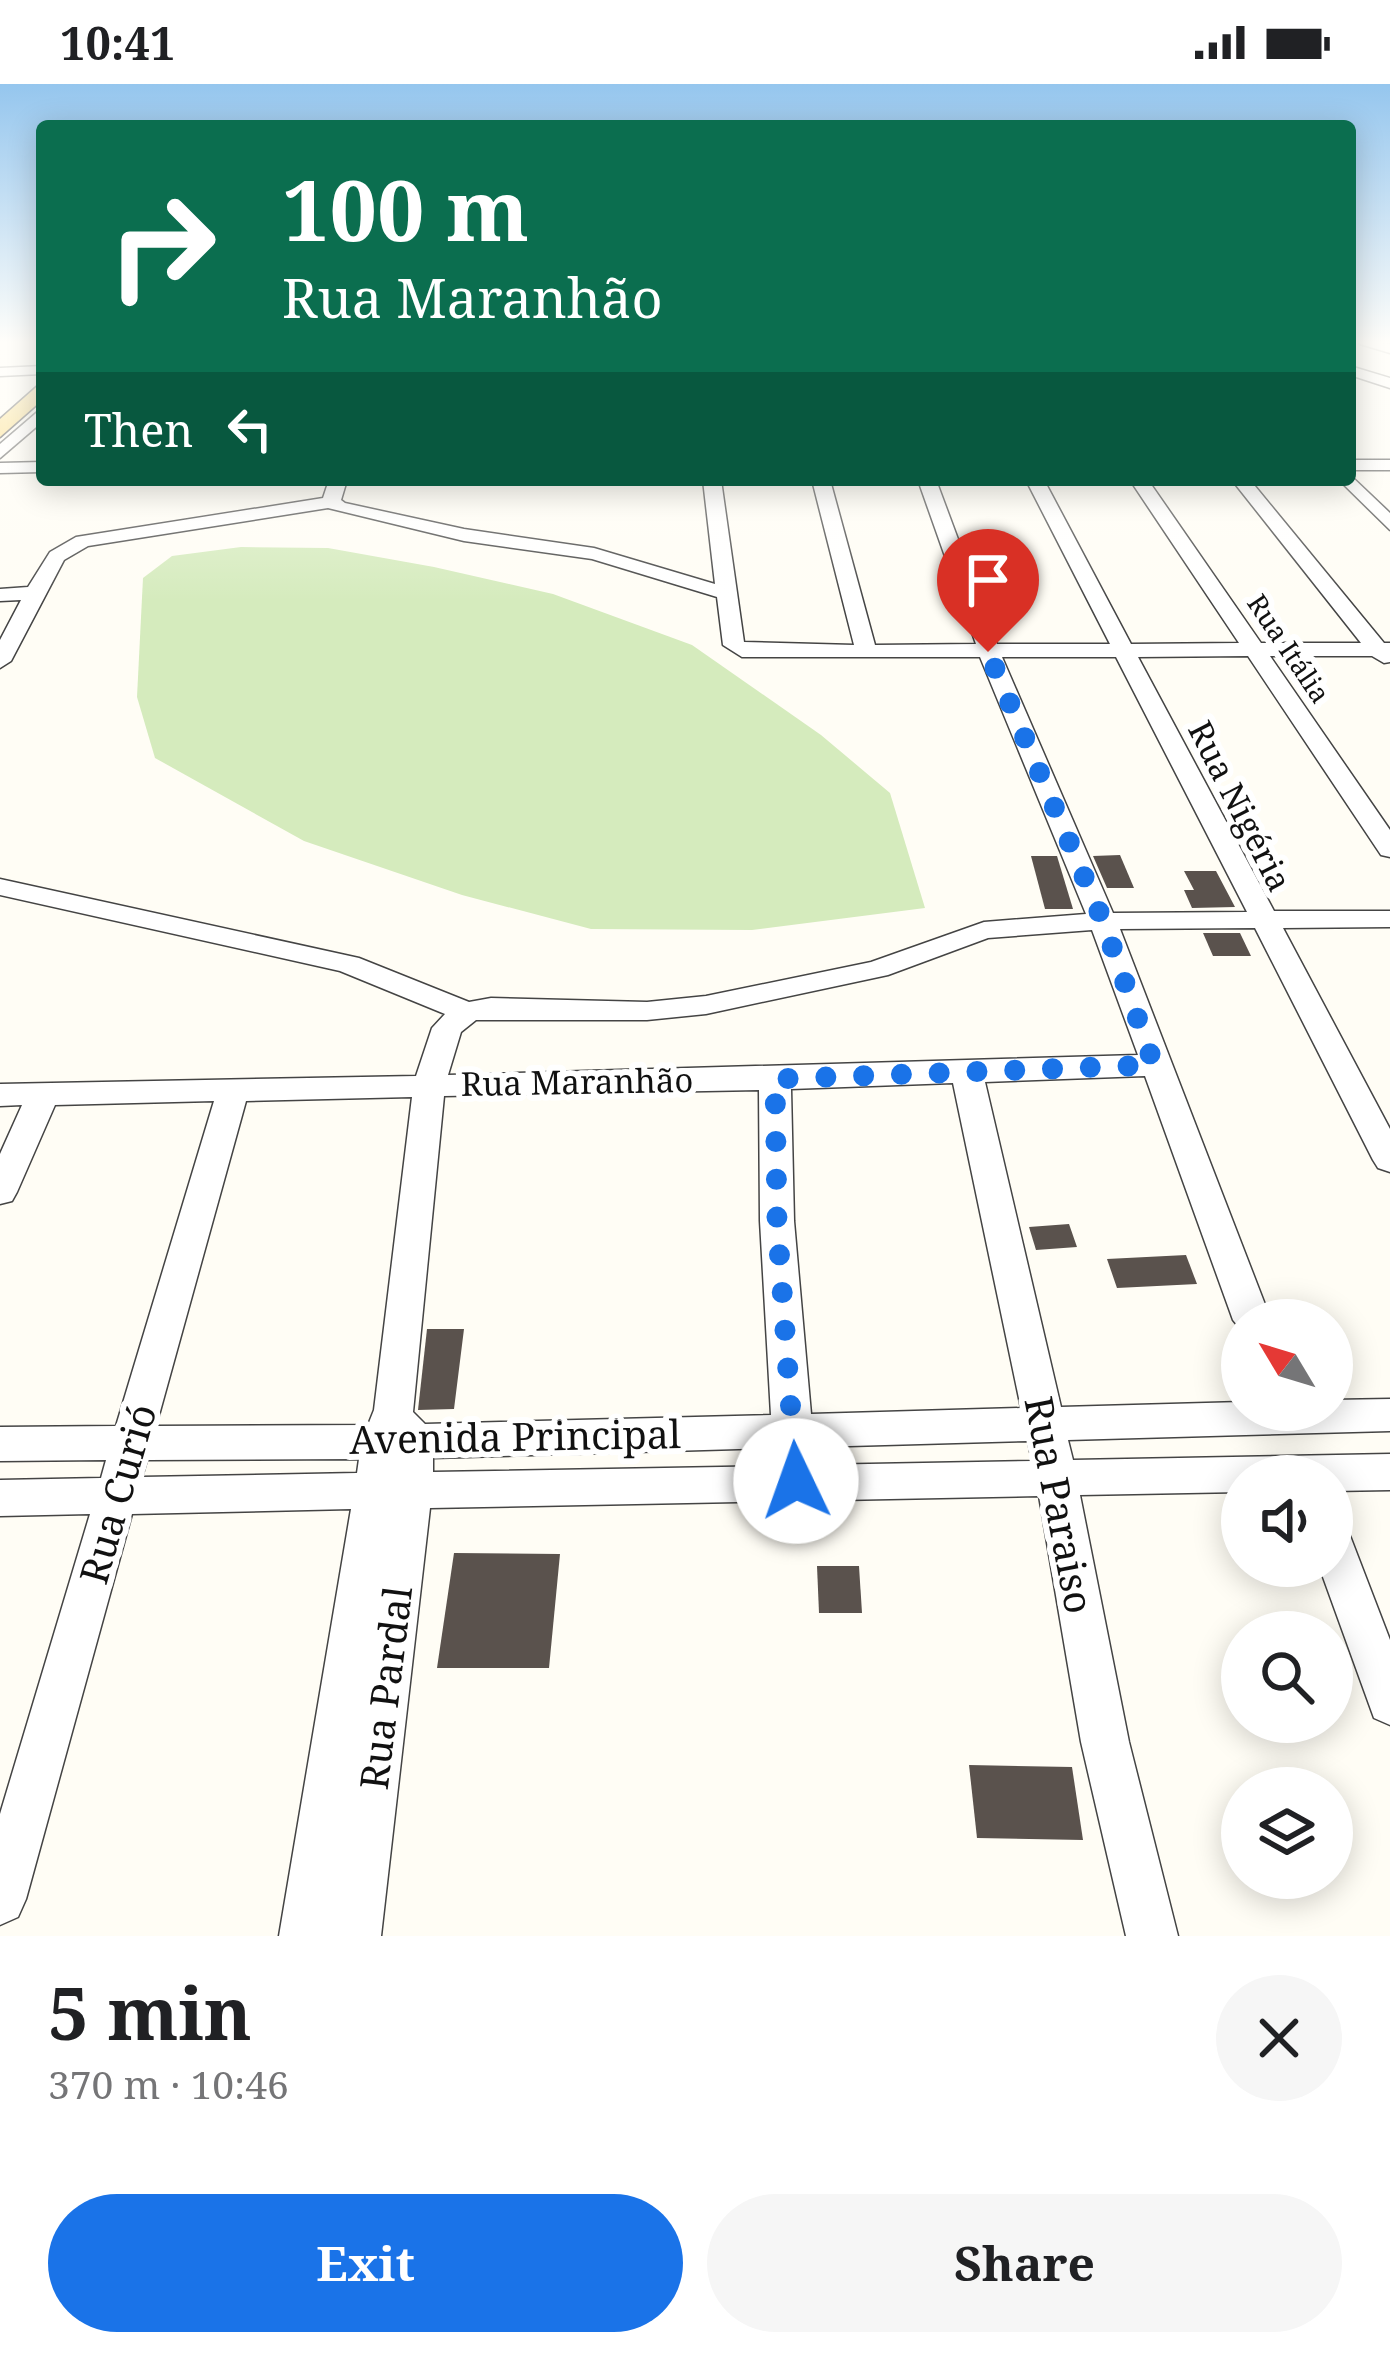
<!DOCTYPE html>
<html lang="en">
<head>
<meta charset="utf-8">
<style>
  :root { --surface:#fff; --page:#f6f6f6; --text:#202124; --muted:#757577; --accent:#1a73e8 }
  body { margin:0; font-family:"Noto Serif",serif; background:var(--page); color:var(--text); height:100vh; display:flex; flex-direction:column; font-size:45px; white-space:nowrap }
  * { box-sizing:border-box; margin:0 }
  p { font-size:39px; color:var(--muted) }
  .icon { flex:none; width:66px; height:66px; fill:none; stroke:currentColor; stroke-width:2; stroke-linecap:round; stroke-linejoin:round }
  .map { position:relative; height:1852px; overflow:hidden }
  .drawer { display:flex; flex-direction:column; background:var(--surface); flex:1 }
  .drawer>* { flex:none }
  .top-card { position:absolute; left:36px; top:36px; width:1320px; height:366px; border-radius:12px; box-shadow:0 6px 30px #0003; background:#0b6e4f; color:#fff; overflow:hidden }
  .needle { width:78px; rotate:308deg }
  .controls { position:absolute; left:1221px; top:1215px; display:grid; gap:24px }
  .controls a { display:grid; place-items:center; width:132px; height:132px; border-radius:50%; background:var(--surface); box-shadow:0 6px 30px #0003; font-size:60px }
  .pin { position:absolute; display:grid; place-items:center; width:102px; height:102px; color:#fff; margin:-123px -51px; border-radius:50% 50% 50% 0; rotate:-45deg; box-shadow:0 0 12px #0007 }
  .pin .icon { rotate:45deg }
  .me { position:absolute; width:132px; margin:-66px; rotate:357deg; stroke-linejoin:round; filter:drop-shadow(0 0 9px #0008) }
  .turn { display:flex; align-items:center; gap:42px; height:252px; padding:0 48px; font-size:54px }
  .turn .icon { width:156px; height:156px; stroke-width:2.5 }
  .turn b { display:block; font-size:84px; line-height:102px }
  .then { display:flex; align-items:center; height:114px; padding:0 48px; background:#0003; gap:24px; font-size:45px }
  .round { display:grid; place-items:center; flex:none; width:126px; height:126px; border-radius:63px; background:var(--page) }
  .head { display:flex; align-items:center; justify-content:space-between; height:204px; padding:0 48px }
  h1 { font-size:72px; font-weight:700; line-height:90px }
  .cta { display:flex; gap:24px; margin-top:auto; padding:24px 48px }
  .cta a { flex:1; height:138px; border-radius:72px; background:var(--accent); color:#fff; font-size:48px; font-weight:700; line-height:138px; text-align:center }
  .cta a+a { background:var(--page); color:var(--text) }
  .status { display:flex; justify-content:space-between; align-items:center; height:84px; padding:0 60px; background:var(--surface); direction:ltr }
  .status svg { height:33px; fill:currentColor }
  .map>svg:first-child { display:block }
</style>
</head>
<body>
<div class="status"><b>10:41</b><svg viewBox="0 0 49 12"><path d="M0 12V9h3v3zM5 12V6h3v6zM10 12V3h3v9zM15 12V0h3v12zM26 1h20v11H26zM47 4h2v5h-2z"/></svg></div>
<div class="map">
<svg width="1390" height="1852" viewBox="0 0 1390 1852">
  <rect width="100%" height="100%" fill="#fffdf5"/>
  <polygon fill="#d5ebbd" points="241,463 328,464 434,483 553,510 692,561 821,651 890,709 925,824 752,846 591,845 462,811 304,757 155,674 137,613 143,494 172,472"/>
  <g fill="#5a524d">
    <polygon points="1120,771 1134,804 1107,804 1093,772"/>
    <polygon points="1031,772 1057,772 1073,825 1045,825"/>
    <polygon points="1184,787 1216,787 1235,823 1192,824 1184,806 1194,806"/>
    <polygon points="1203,849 1240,849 1251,872 1213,872"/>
    <polygon points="1069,1140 1077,1163 1036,1166 1029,1143"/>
    <polygon points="1186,1171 1197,1200 1117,1204 1107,1175"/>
    <polygon points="427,1245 464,1245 454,1325 418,1326"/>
    <polygon points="454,1469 560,1470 549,1584 437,1584"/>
    <polygon points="817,1482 859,1482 862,1529 819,1529"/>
    <polygon points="969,1681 1072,1683 1083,1756 977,1754"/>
  </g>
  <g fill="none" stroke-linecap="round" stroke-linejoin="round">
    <g stroke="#444" stroke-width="3">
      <g id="minor">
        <polygon points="1358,257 1390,260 1390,269 1360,260"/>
        <polygon points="42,282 42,290 0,292 0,284"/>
        <polygon points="1350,282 1390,294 1390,304 1350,291"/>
        <polygon points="42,324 42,338 0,374 0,360"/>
        <rect x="1350" y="376" width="40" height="10"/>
        <polygon points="42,378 42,388 0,389 0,379"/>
        <polygon points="1350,391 1390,429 1390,446 1339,396 1350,396"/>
        <path d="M329 396H347L341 416 345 419 464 445 594 464 715 500 703 396H721L744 558 854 561 812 396H830L875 561 976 560 918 396H936L997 560H1110L1026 396H1044L1131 560 1239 559 1130 396H1148L1261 559H1361L1232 396H1250L1384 559H1390V578L1384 579 1372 572H1270L1390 746V773L1381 771 1248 572 1138 573 1274 827H1390V843L1283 844 1390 1045V1088L1378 1084 1373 1076 1255 844 1120 845 1271 1236H1242V1247L1233 1236 1145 992 985 998 1061 1323 1242 1318V1326H1332V1316L1390 1315V1347L1068 1356 1073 1376 1390 1370V1406L1332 1407V1392H1242V1408L1080 1411 1129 1658 1178 1852H1126L1081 1658 1039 1412 430 1424 381 1852H279L351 1425 132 1430 26 1815 18 1833 0 1841V1730L90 1430 0 1432V1396L101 1394 106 1376 0 1377V1343L116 1342 214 1017 55 1021 17 1108 12 1117 0 1120V1070L22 1021 0 1022V1000L416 992 432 944 445 930 340 887 0 811V795L359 874 469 918 491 914 647 918 706 912 871 878 984 838 1086 830 980 573H742L723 561 717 513 592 475 464 457 328 424 88 462 64 476 11 577 0 584V556L21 516 0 517V505L28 503 50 468 76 453 323 414ZM1002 573H1116L1247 828 1113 829ZM1092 846 1138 971 448 991 461 948 476 936H647L706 930 888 891 988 854ZM953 999 1021 1324 811 1330 794 1137 791 1005ZM759 1006 760 1137 771 1331 425 1340 413 1328 444 1012ZM412 1013 374 1326 368 1341 156 1342 246 1017ZM1028 1357 1032 1377 815 1381 814 1363ZM773 1364 774 1382 433 1388V1374ZM359 1375 357 1389 142 1393 147 1376Z"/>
        <polygon points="1332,1438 1347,1444 1390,1556 1390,1641 1374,1634 1319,1482 1332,1482"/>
      </g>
    </g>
    <g stroke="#222" stroke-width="3">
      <polygon id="major" points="42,298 42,316 0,353 0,335"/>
    </g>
    <use href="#minor" fill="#fff" fill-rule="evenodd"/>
    <use href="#major" fill="#f9d66b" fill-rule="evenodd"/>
  </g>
  <linearGradient id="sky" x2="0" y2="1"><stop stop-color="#95c6ee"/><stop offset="0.5" stop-color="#fffefa"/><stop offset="1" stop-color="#fffefa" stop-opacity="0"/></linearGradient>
  <rect width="1390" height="517" fill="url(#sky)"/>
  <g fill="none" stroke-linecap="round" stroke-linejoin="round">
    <polyline stroke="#1a73e8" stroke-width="21" stroke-dasharray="0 37.8" points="796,1397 777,1137 775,995 1154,981 1103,837 988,568"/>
  </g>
  <g text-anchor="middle" stroke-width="12" stroke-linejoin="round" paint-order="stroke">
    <g font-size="27" fill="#111" stroke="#fff">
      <text transform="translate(1288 565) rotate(56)" y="9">Rua Itália</text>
    </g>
    <g font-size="33" fill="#111" stroke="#fff">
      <text transform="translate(1240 722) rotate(63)" y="12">Rua Nigéria</text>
      <text transform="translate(577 998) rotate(-1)" y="12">Rua Maranhão</text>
    </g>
    <g font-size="39" fill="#111" stroke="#fff">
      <text transform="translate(515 1353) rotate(-1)" y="14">Avenida Principal</text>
      <text transform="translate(118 1410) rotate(-74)" y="14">Rua Curió</text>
      <text transform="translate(1059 1421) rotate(79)" y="14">Rua Paraiso</text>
      <text transform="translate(386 1604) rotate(-83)" y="14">Rua Pardal</text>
    </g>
  </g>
</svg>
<div class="controls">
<a><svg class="needle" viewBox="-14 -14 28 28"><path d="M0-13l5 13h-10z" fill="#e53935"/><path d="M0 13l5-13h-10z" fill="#757577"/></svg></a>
<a><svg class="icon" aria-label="sound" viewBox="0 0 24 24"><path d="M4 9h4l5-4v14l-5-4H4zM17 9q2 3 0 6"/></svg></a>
<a><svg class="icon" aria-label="search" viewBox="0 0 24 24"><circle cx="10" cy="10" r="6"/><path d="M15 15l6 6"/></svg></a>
<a><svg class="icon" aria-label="layers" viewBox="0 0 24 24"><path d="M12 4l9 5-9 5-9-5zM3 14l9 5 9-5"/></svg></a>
</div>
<div class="pin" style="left:988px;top:568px;background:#d93025"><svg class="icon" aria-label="arrive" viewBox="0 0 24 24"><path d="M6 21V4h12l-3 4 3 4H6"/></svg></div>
<svg class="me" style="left:796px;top:1397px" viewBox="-20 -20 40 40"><circle r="19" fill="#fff"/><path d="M0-13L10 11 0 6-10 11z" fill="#1a73e8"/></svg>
<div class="top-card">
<div class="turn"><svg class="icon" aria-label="right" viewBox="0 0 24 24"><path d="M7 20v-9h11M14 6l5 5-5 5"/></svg><div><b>100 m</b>Rua Maranhão</div></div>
<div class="then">Then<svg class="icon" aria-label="left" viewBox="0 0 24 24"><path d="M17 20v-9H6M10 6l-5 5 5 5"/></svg></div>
</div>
</div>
<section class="drawer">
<div class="head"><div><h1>5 min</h1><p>370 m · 10:46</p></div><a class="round"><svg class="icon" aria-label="close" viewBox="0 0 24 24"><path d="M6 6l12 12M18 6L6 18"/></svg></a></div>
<div class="cta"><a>Exit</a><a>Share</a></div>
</section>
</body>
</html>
